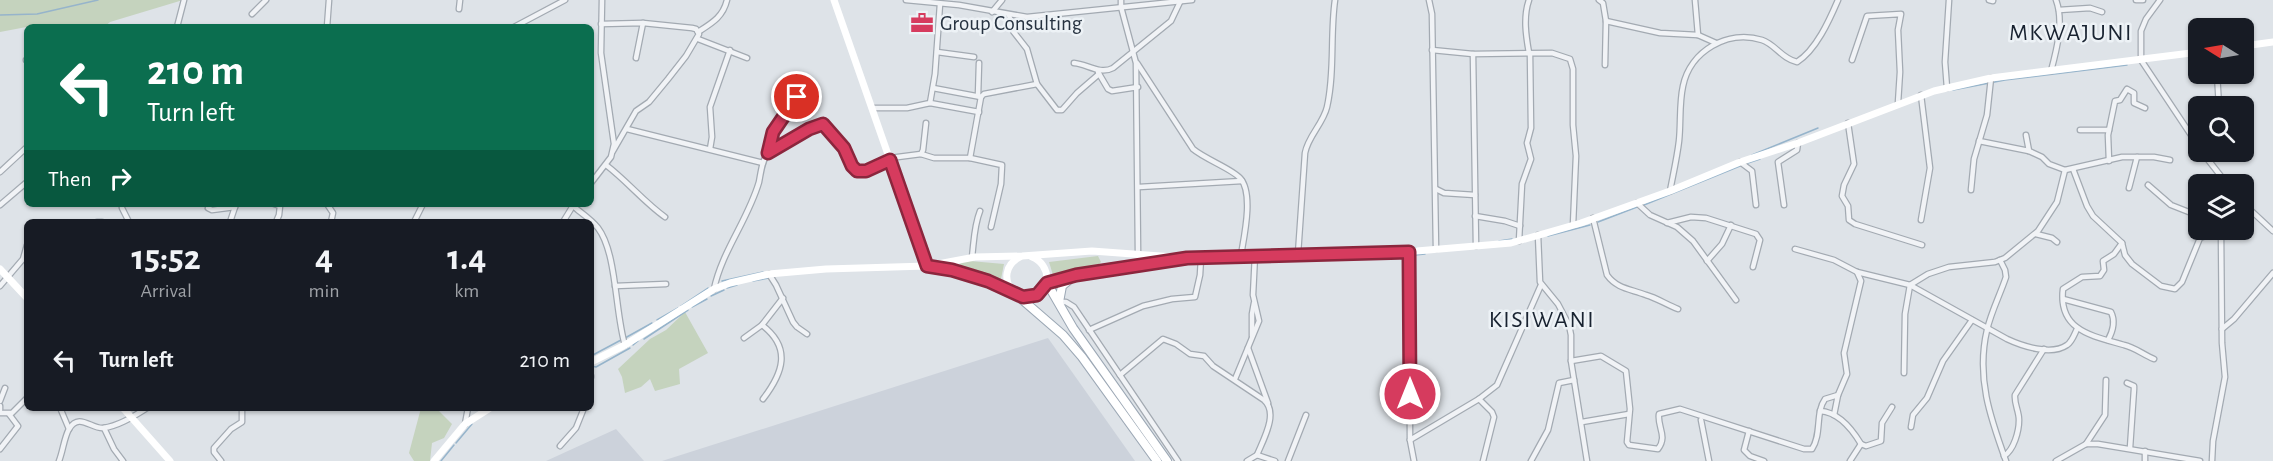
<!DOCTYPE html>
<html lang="en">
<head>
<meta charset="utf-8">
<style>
  :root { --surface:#171b24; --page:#20242c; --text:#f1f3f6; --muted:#9ea1a6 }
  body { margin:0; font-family:"Alegreya Sans",sans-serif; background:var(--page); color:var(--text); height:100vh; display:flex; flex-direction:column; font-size:22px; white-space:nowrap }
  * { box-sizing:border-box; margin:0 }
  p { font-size:20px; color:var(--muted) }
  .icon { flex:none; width:33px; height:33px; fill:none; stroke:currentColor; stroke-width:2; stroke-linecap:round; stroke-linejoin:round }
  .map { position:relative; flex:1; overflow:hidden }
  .sheet { position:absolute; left:24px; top:219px; width:570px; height:192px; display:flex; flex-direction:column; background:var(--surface); border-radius:9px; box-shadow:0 2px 4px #0004 }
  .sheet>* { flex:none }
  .banner { position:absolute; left:24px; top:24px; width:570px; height:183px; border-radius:9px; box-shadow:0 2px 4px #0004; background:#0b6e4f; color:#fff; overflow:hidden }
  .needle { width:39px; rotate:281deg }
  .fabs { position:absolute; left:2188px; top:18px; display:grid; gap:12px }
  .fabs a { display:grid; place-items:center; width:66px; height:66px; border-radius:9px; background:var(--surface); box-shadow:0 2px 4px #0004; font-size:30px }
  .pin { position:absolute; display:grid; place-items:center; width:51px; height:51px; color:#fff; margin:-26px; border:3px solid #fff; border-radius:50%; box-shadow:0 2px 6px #0007 }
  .me { position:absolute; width:66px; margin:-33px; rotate:0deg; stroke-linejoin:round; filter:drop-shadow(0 0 4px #0008) }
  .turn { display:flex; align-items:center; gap:21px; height:126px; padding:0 24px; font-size:27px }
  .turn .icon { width:78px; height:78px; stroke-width:2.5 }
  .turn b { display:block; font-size:42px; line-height:51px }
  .then { display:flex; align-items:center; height:57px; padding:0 24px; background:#0003; gap:12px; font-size:22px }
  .eta { display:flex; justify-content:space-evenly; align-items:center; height:102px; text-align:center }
  .eta b { font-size:36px; font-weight:700; line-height:42px }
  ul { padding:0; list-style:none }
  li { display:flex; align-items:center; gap:18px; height:78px; padding:0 24px }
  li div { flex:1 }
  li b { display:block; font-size:22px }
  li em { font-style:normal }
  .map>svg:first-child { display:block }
</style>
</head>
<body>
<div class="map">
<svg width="2273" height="461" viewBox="0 0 2273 461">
  <rect width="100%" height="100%" fill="#dee3e8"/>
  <g fill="#ccd2db">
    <polygon points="1048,338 1135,461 662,461"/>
    <polygon points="616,429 644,461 546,461"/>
  </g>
  <g fill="#c5d3be">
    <polygon points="0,0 183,0 110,22 104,27 41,27 37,25 0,32"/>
    <polygon points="1098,256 1101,262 1098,265 1053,275 1049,262"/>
    <polygon points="970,261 1004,264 1001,279 959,267 961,262"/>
    <polygon points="685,312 708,353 679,369 680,384 655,391 650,379 641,387 625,393 622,377 618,369 650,339 666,330"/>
    <polygon points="421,408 440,408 439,411 452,424 444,438 432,443 430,461 414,461 409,453"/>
  </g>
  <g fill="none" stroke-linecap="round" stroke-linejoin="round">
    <g stroke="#96b4cb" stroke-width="1.5">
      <polyline points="0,15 37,14 98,0"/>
      <polyline points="1953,90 2005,80 2127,65"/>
      <polyline points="1752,155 1818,128"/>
      <polyline points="1745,164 1760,159"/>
      <polyline points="1644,205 1740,166"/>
      <polyline points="1598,222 1637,207"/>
      <polyline points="1548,236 1590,225"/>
      <polyline points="1499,241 1512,239"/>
      <polyline points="1301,251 1416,248"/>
      <polyline points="1415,255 1425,254"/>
      <polyline points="1378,257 1404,256"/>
      <polyline points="722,281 763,272"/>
      <polyline points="753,281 769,278"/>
      <polyline points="727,288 737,285"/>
      <polyline points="711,296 724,290"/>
      <polyline points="681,306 708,288"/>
      <polyline points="692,307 707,299"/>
      <polyline points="657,320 678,308"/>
      <polyline points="625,338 652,323"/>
      <polyline points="644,339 688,310"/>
      <polyline points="633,345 638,341"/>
      <polyline points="591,356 621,340"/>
      <polyline points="591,366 596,367 630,348"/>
      <polyline points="456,443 472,424"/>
      <polyline points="441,461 454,445"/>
    </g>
    <g stroke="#a3aab2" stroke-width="7">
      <g id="street">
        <polyline points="906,0 959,5 1027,17 1192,0"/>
        <polyline points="1121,0 1121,7 1136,63 1138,253"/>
        <polyline points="1429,0 1432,14 1436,249"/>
        <polyline points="1599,0 1603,3 1606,21 1605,65"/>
        <polyline points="1695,0 1698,35"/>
        <polyline points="1989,0 1993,1"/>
        <polyline points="2136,0 2143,0"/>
        <polyline points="2160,0 2146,19 2141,31 2141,60 2199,147"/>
        <polyline points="459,9 460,0"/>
        <polyline points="2059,10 2090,8 2102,12"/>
        <polyline points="992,12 1002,0"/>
        <polyline points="252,14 266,0"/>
        <polyline points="1009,15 1013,31 1027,49 1037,84 1057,110 1062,110 1077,93 1099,74"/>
        <polyline points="1606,21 1660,33 1698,35 1716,43"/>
        <polyline points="601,24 643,23 692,28 696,29 699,34 686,56 668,79 649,102 636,111 613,151"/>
        <polyline points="177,27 184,0"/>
        <polyline points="327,27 329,0"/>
        <polyline points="514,27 565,0"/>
        <path d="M698 32C712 23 723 17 727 0"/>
        <polyline points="698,39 747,58"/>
        <polyline points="1432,50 1473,54 1552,53 1570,59 1573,69 1573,125 1576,156 1573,225"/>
        <polyline points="937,52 974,57"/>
        <path d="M1529 53C1526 36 1523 17 1529 0"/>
        <polyline points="1473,54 1476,246"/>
        <polyline points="636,58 643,23"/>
        <polyline points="26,60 27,60"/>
        <polyline points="1852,60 1867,16 1901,14 1898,30 1900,72 1898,103"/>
        <path d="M1074 63C1087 64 1100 75 1113 68L1171 21 1180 2"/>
        <path d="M1137 63 1193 149C1205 159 1232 169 1240 178 1254 193 1244 237 1241 255"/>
        <path d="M2051 71C2057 49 2064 21 2056 0"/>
        <polyline points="1098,72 1108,89 1112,91 1138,87"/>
        <polyline points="2217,74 2219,106"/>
        <polyline points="933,88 981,97 984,94 1037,84"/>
        <polyline points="1947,88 1945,62 1949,0"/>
        <polyline points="1921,95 1930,168 1921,220"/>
        <polyline points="978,96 979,63"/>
        <polyline points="930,103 979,112"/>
        <polyline points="873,108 907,108 930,103 935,74 940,4"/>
        <polyline points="1848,123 1854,164 1844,185 1842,196 1848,206 1849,220 1855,224 1922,245"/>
        <polyline points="627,129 763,163"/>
        <polyline points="2080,130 2109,130"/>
        <polyline points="2026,135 2029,151"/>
        <polyline points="1979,141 2029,151 2042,157 2049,164 2065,170 2122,157 2154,157 2170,160"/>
        <polyline points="710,149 712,137 710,107 730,50"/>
        <polyline points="2202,152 2227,184"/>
        <polyline points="768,153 773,132 797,97"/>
        <polyline points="921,154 934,158 970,158 981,97"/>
        <polyline points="890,158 921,154 923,150 926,123"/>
        <polyline points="970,158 1002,165 1001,184 991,227"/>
        <polyline points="2109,161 2108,135 2115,101 2120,100 2127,89 2134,93 2134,103 2145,108"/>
        <polyline points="1740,162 1752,171 1756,205"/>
        <path d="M606 165C627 181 644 202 665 217"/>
        <polyline points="2073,169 2087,206 2093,216 2122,243 2125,255 2132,264 2161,286 2175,289 2182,282 2200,238 2223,230"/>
        <polyline points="0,172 27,147"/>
        <polyline points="591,183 611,157 614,144 601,53 602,0"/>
        <polyline points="2148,185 2171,205 2199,216"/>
        <polyline points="1139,187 1242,181"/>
        <polyline points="2129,188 2137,157"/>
        <polyline points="1436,189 1444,193 1475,195"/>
        <polyline points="1971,190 1974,159 1987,115 1991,78"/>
        <path d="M1670 191C1673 175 1677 158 1679 141 1681 123 1679 104 1683 86 1690 51 1728 29 1762 40 1775 44 1782 59 1797 62 1816 50 1829 21 1838 0"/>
        <polyline points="1637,203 1650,215 1677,227 1693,241 1736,300"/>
        <polyline points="274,204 280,206 279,215 276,222"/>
        <polyline points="327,204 333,213 331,222"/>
        <polyline points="2244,204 2273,231"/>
        <polyline points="0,205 27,182"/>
        <polyline points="1784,205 1778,162 1797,150 1798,143"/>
        <path d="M573 206C581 213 591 219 598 228 617 253 615 313 625 345"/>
        <polyline points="122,208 129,222"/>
        <polyline points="208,208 212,210 235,207"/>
        <polyline points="1475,216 1505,221 1520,226"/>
        <path d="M1593 218 1607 275C1617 289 1631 289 1646 295 1657 298 1667 305 1678 309"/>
        <polyline points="97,222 102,222"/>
        <polyline points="230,222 236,204"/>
        <polyline points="414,222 423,204"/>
        <polyline points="563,222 574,204"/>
        <polyline points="1667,223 1691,217 1706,218 1756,234 1760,240 1753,267"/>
        <polyline points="2036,234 2052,238 2057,242"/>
        <polyline points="1538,235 1540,282 1558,304 1569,325 1571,335 1571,361 1587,461"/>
        <polyline points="1519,241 1522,184 1531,159 1527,143 1531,128 1530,53"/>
        <path d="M2122 243 2114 254 2103 261 2104 270 2100 276 2082 277 2063 289C2058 331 2093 336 2124 345 2134 347 2144 355 2154 359"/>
        <path d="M1795 249 1834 260 1857 272 1910 285 2007 339C2022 346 2051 356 2067 345 2072 342 2074 335 2077 329"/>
        <polyline points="1409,252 1410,440 1414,461"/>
        <path d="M1298 254 1305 153C1308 136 1323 124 1327 107 1335 72 1330 35 1335 0"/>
        <path d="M972 257C974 241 974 226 980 211"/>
        <path d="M2000 260 2005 270 2006 277C2000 295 1991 312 1987 330 1976 377 1990 417 2006 461"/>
        <polyline points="1707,261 1722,244 1731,225"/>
        <polyline points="769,274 776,285 793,322 797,327 807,334"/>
        <polyline points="0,286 23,259 27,245"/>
        <polyline points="615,286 666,284"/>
        <path d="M714 289C722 251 748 220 759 182 761 172 762 159 769 152 779 142 810 127 823 124L844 148 852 166 857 171H866L890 160"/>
        <path d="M2063 299 2111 312C2116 322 2113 331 2108 340"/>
        <polyline points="1059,302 1066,302 1074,307 1178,461"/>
        <path d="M762 325C792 348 783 373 763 399"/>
        <polyline points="2222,329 2234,319 2273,273"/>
        <polyline points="1089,330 1143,306 1172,299 1195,297 1200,275 1201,258"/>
        <polyline points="1252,336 1252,314 1254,303"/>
        <polyline points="744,338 762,325 783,298"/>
        <polyline points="1248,348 1268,403"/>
        <path d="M1571 361 1601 356 1626 371 1630 409 1627 442 1629 445 1658 449C1668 436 1657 427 1659 414L1680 409 1804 449H1812C1822 434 1815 413 1825 399L1838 395 1847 374 1844 353 1861 281 1857 272"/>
        <polyline points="1904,373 1905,314 1910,285 1928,274 1949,267 1995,262 2005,258 2038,231 2057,202 2065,170"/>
        <path d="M1120 375 1163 339 1176 344 1190 354 1204 356 1213 366 1264 400C1279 413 1263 440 1257 455"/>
        <polyline points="591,376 591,377"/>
        <polyline points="1235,379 1259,321 1253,295 1255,255"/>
        <polyline points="2127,383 2134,386 2134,389 2130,448"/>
        <polyline points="1479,399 1492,412 1494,417 1483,461"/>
        <polyline points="0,401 5,388"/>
        <polyline points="0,406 0,410"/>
        <polyline points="61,410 69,429"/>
        <path d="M1820 411C1839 412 1852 429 1861 444L1866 446 1881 441 1882 423 1892 407"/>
        <polyline points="0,413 12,413 27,398"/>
        <polyline points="1834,415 1838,395"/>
        <polyline points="1701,420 1709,461"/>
        <polyline points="1582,422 1629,414"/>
        <polyline points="465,424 468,408"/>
        <polyline points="1911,427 1913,415 1927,398 1943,361 1972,320"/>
        <polyline points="104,428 114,449 123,461"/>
        <polyline points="1749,431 1744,450 1750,456 1764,461"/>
        <polyline points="1410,440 1479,399 1497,385 1541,285"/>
        <polyline points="2086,444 2105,415 2106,380"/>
        <polyline points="560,446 576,428 584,408"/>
        <polyline points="0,449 18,426 9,414"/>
        <path d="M2004 456C2014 450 2019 431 2019 420 2019 411 2014 404 2015 395L2044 349"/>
        <path d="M59 461C63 451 64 438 69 429 79 412 91 429 103 428 119 426 134 416 147 408"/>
        <polyline points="221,461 214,452 214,448 231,429 242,422 242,408"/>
        <polyline points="1247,461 1257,455 1275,461"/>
        <polyline points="1288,461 1306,415"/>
        <polyline points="1531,461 1548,430 1559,383 1574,380"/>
        <polyline points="1850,461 1861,444"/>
        <polyline points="2056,461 2086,444 2098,444 2200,461"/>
        <polyline points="2145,461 2145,451"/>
        <polyline points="2212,461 2213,441 2225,377 2222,343 2221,231"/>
      </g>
    </g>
    <g stroke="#9ca8b5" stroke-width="10">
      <g id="primary">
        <polyline points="1047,283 1073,328 1167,461"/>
        <polyline points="1018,296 1063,335 1082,357 1157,461"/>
        <polyline points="1059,302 1062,286 1075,275"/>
      </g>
    </g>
    <use href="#street" stroke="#f1f3f6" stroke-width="4.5"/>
    <g stroke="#fff" stroke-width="7">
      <polyline points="834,0 927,266"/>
      <polyline points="2244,46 2273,42"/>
      <path d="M933 267C959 272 984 279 1009 291 1016 294 1022 299 1031 297 1053 293 1051 264 1032 257"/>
      <polyline points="0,269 27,298"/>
      <polyline points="1047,283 1103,270 1187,258 1393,253 1511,243 1581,223 1670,191 1740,162 1798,143 1934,91 1991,78 2199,52"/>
      <path d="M1013 292C1003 280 1005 265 1020 257"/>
      <polyline points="591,362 625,345 714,289 730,283 769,274 826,269 927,266 975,257 1022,256 1092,251 1174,257"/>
      <polyline points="123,408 170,461"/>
      <polyline points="434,461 465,424 490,408"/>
    </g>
    <use href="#primary" stroke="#fff" stroke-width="8"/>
  </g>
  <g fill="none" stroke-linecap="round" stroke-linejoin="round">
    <g stroke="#8b263d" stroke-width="15">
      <polyline id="route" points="797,97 773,132 768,153 809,129 823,124 844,148 852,166 857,171 866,171 890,160 927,266 952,270 988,281 1023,297 1037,295 1047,283 1076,275 1187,258 1409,252 1410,394"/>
    </g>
    <use href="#route" stroke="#d63b5e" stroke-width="10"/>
  </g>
  <defs>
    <g id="office-bare" transform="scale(1.8)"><path d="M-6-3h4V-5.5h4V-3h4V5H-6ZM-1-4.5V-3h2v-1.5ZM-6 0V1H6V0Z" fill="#d63b5e" stroke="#edf2f6" stroke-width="2.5" paint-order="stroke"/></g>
  </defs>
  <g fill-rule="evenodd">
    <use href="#office-bare" x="922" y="23"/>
  </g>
  <g text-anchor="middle" stroke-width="5" stroke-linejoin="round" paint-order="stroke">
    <g font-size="21" fill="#263240" stroke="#edf2f6" text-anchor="start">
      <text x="940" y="30">Group Consulting</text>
    </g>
    <g font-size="24" letter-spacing="1.5" fill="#192331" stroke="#edf2f6">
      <text x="2071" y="40">MKWAJUNI</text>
      <text x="1542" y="327">KISIWANI</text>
    </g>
  </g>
</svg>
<div class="fabs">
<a><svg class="needle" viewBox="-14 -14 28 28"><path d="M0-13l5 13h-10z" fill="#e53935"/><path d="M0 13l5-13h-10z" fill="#9ea1a6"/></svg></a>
<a><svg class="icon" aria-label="search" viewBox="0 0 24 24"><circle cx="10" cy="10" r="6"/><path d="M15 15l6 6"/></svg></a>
<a><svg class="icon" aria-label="layers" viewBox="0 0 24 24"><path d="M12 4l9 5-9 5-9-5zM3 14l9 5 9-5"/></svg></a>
</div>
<div class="pin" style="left:797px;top:97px;background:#d93025"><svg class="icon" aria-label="arrive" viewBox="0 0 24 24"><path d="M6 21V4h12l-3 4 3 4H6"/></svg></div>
<svg class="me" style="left:1410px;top:394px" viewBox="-20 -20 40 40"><circle r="17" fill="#d63b5e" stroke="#fff" stroke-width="3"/><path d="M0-11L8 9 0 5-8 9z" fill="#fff"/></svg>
<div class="banner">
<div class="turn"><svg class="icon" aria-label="left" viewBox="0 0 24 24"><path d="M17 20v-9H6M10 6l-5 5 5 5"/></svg><div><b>210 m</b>Turn left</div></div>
<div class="then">Then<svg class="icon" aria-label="right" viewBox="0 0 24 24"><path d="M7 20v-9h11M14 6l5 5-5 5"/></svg></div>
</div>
<section class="sheet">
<div class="eta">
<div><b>15:52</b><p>Arrival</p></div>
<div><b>4</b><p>min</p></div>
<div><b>1.4</b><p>km</p></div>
</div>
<ul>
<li><svg class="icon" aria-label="left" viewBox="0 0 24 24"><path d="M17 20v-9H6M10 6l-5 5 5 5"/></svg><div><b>Turn left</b></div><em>210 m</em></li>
</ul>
</section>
</div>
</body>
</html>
